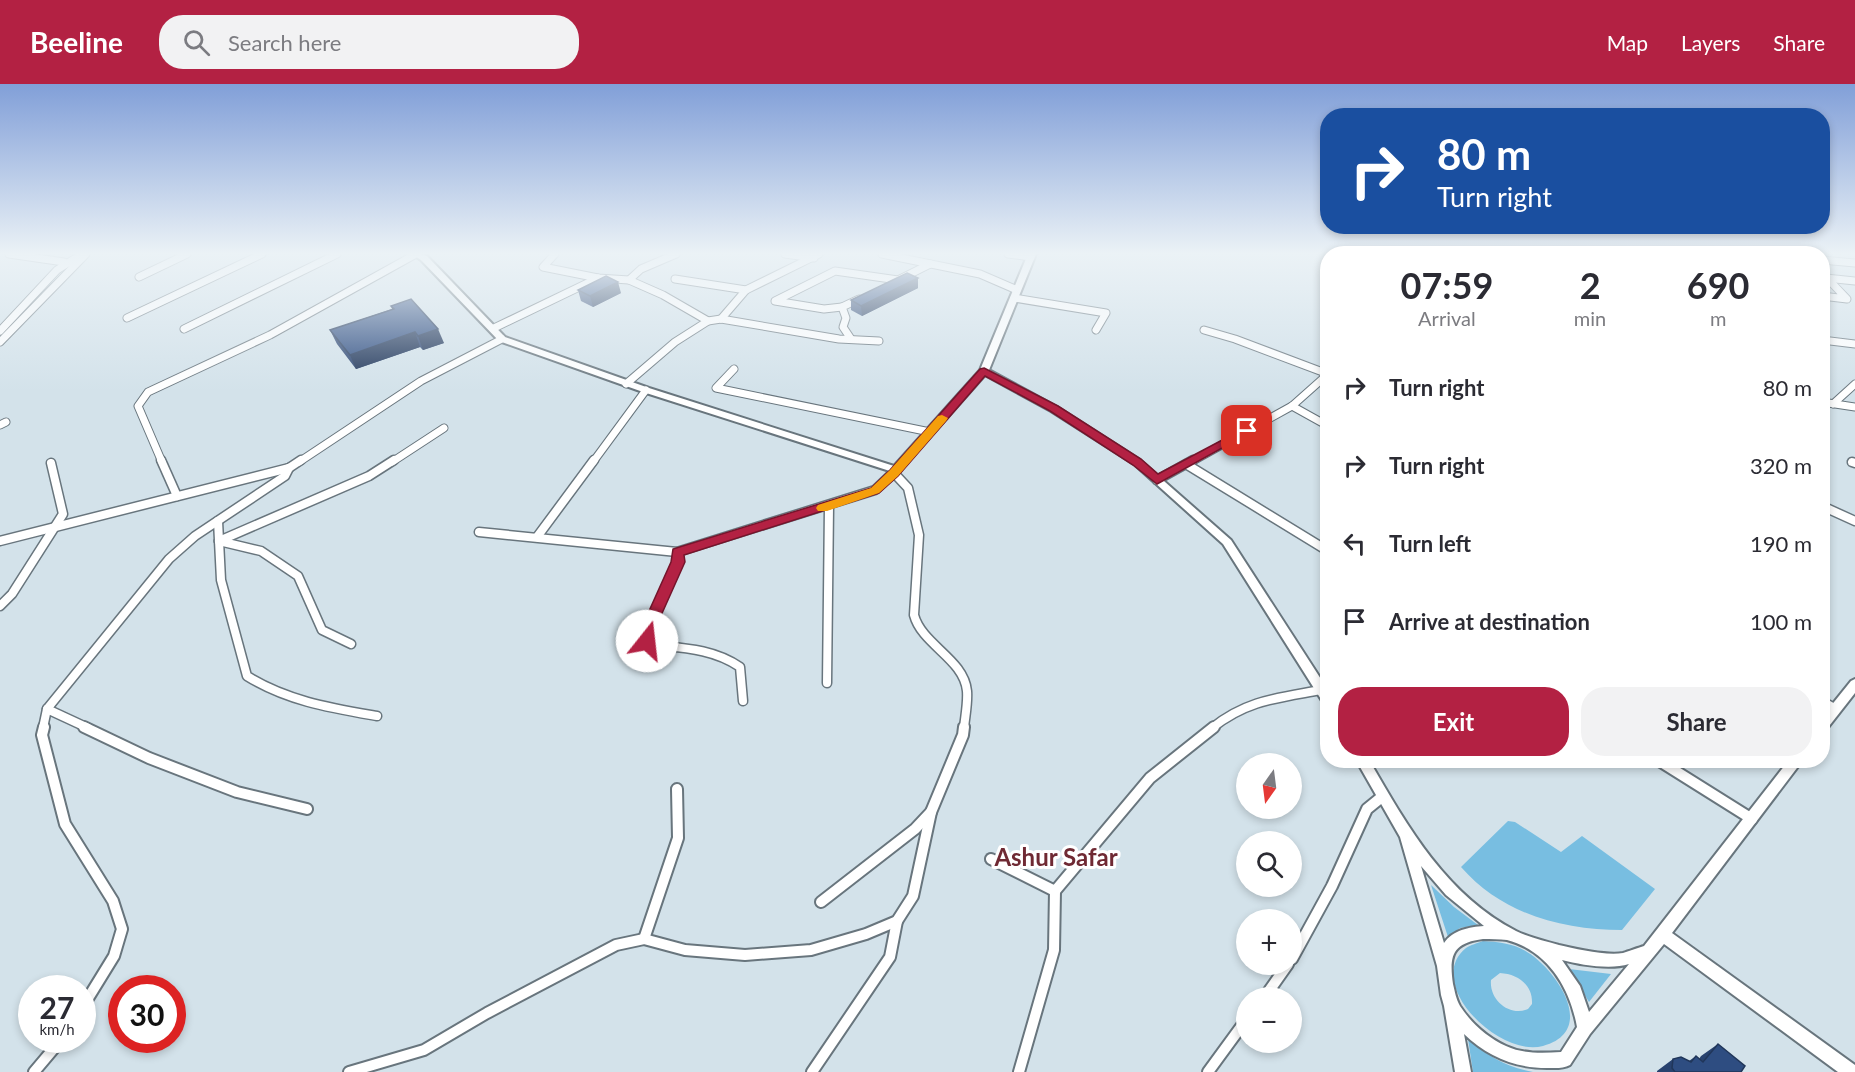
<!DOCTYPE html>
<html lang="en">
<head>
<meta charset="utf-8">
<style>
  :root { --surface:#fff; --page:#f2f2f3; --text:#2b2b33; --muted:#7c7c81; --accent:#b32143 }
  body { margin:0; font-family:Lato,sans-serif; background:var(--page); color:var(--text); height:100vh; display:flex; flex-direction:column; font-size:22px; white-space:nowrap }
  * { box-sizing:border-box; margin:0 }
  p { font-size:20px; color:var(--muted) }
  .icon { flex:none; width:33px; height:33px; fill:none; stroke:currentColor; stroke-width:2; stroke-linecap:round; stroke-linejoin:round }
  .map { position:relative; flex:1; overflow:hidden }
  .panel { position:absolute; left:1320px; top:162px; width:510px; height:522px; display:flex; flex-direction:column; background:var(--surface); border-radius:24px; box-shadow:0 3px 9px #0003 }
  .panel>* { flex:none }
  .top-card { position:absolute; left:1320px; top:24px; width:510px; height:126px; border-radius:24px; box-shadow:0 3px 9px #0003; background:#1a4fa0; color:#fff; overflow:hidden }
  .needle { width:39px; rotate:194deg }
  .buttons { position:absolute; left:1236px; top:669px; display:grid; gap:12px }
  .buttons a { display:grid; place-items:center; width:66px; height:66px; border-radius:50%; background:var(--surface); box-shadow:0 3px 9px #0003; font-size:30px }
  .speed { position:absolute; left:18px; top:891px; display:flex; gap:12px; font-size:30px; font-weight:700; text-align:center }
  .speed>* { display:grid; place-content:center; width:78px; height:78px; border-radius:50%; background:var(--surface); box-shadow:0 3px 9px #0003; line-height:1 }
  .speed small { font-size:15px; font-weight:400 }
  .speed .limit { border:9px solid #d22; background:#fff; color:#111 }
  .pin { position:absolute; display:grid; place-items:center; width:51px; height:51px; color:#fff; margin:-26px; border-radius:12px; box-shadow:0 3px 9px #0006 }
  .me { position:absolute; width:66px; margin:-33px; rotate:16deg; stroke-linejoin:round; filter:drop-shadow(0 0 4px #0008) }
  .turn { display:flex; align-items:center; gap:21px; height:126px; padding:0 18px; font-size:27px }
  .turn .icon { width:78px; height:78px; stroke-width:2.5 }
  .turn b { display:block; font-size:42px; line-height:51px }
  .eta { display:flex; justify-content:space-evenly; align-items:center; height:102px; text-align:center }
  .eta b { font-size:36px; font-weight:700; line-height:42px }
  .cta { display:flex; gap:12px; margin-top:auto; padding:12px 18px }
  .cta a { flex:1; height:69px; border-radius:24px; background:var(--accent); color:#fff; font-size:24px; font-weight:700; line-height:69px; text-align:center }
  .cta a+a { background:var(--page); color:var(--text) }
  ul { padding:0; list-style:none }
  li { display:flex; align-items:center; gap:18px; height:78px; padding:0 18px }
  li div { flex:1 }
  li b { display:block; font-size:22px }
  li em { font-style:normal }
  header { display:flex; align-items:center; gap:36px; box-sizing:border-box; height:84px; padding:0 30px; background:var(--accent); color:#fff }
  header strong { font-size:28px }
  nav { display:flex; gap:33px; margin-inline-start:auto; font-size:21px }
  .search { width:420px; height:54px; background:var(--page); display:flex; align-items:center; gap:15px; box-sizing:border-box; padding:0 21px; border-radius:24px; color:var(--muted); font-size:22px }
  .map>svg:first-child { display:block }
</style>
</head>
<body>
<header>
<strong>Beeline</strong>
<div class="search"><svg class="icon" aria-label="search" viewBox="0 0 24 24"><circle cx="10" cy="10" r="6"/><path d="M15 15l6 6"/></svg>Search here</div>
<nav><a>Map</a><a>Layers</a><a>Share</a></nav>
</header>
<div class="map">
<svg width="1855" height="988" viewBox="0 0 1855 988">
  <rect width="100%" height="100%" fill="#d3e2ea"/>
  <g fill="#78bee1" fill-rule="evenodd">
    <path d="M1508 737 1515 738 1561 768 1582 752 1655 805 1622 846C1562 846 1502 830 1461 783Z"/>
    <polygon points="1431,801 1454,823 1478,841 1460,844 1448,853"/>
    <path d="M1483 857C1498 858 1513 859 1527 868 1557 886 1598 947 1543 962 1499 974 1423 899 1466 864 1470 861 1478 859 1483 857ZM1500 889C1518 890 1533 901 1532 920L1528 925C1510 933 1489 916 1491 896Z"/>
    <polygon points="1569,885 1611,890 1589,918"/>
    <path d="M1468 955C1488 972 1506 983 1533 988H1473Z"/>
  </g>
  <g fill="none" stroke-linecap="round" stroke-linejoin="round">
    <g stroke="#68757d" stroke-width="9">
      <g id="minor-far2">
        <polyline points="9,170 64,178"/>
        <polyline points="555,170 543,183 598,194 629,196 663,211 708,237 675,258 626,300"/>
        <polyline points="785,170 814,174"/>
        <polyline points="882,170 980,190 1017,206"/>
        <polyline points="1008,170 1031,173"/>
        <polyline points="1822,176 1855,179"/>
        <polyline points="139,193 187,170"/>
        <polyline points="1826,194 1855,197"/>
        <polyline points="675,195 746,206"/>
        <polyline points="900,195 930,180"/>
        <polyline points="629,196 641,185 676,170"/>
        <polyline points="1822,212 1847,215 1827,194"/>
        <polyline points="1014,214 1106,229 1096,246"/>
        <polyline points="842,223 824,225 775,217 835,187 898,196"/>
        <polyline points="127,234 262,170"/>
        <polyline points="721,235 746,206 819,170"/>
        <polyline points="708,237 721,235 839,255 879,257"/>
        <polyline points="494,244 598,194"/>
        <polyline points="184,245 337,170"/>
        <polyline points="0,247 57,186 82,170"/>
        <polyline points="851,255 843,243 846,234 842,223 859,215"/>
        <polyline points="1822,256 1855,260"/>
        <polyline points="0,258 86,170"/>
        <polyline points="734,285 716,304 930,348"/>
        <polyline points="1822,318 1855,323"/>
        <polyline points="1833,320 1855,300"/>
        <polyline points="1292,322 1328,342"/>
        <polyline points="0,341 6,338"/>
        <polyline points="162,378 138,322 148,308 270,251 416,170"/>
        <polyline points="299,378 421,297 502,255"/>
        <polyline points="392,378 444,344"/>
        <polyline points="593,378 646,306"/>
        <polyline points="1191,378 1292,322 1328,290 1235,255 1204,246"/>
      </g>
    </g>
    <g stroke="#68757d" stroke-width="11">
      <g id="minor-far1">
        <polyline points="161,376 177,412"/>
        <polyline points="1852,378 1855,379"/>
        <polyline points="1186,380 1328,467"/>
        <path d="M894 389 908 404 919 451 914 531C922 561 964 575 967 607 968 619 965 633 964 644"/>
        <polyline points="1157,396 1193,376"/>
        <polyline points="1822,422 1855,437"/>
        <path d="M218 437 221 496 247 592C287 617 331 624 377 632"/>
        <polyline points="479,448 677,468 875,406 896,386"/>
        <polyline points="537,453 594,376"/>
        <polyline points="0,457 289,384 301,376"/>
        <polyline points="219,457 369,392 394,376"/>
        <polyline points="219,457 261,467 298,492 322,546 351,560"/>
        <path d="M677 468 678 478 648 545 647 557 654 561C684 564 714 565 740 583L743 617"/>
        <polyline points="0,522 12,510 63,430 51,379"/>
        <polyline points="827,599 829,422"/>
        <polyline points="1822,617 1836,625"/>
        <polyline points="47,625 88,644"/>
        <polyline points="43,644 47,625 169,475 195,452 285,392 289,384"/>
        <path d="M1212 644C1247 616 1278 614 1321 606"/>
      </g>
    </g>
    <g stroke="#68757d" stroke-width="14">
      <g id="minor">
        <polyline points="44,643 42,651 65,740 113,817 122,845 114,872 82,924"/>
        <polyline points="84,643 149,674 237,708 307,725"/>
        <polyline points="1658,676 1752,735"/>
        <polyline points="991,775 1055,807"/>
        <polyline points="821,818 915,745 931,728 963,651 964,643"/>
        <polyline points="644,855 678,754 677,705"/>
        <polyline points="1292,875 1332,802 1367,725 1383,712"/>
        <polyline points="1264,914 1288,880"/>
        <polyline points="34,988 61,956"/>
        <polyline points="349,988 424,966 487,929 616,861 644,855 685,866 745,871 811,866 866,850 897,837 913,812 931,728"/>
        <polyline points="812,988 890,873 897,837"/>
        <polyline points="1019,988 1054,866 1055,807 1150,694 1214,643"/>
        <polyline points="1208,988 1246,936"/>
      </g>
    </g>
    <g stroke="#68757d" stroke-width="4">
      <g id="tertiary">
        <polygon points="412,170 421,170 427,172 505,253 649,304 894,382 980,286 1028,170 1036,170 989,286 1057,323 1140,376 1231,456 1328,606 1328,621 1324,620 1223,460 1134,380 1051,327 985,291 899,388 896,389 643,308 499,257 421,176"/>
        <polygon points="1855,595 1855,609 1826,646 1822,648 1822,633 1851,597"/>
        <path d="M1356 676H1369C1407 742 1446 811 1516 847 1530 854 1545 857 1559 861 1576 865 1606 872 1623 869 1630 867 1637 864 1644 862L1789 676H1803L1672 849 1855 981V988H1838L1664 860 1590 950 1570 981C1563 985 1555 984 1547 984 1514 984 1487 972 1464 950L1471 988H1455L1444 922 1441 911 1437 882 1400 753ZM1421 782 1446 811 1484 842C1469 843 1453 846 1444 859ZM1483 855C1491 855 1499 855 1507 856 1548 867 1570 904 1577 943L1561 968C1542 969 1523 970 1506 962 1488 954 1471 939 1460 922 1456 915 1455 908 1453 900 1449 872 1452 859 1483 855ZM1562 876C1581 881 1611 886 1629 880L1589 928 1580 902Z"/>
      </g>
    </g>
    <use href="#minor-far2" stroke="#fff" stroke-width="7"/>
    <use href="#minor-far1" stroke="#fff" stroke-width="8"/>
    <use href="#minor" stroke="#fff" stroke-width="10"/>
    <use href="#tertiary" fill="#fff" fill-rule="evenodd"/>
  </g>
  <g fill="#28426f">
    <polygon points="918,194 918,204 862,232 851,226 851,216"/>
    <polygon points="578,206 621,209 593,223 581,217"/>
    <polygon points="391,222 444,259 423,266 420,263 356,285 337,260 330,246 392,225"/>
    <polygon points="1718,960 1741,988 1657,988 1657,987 1673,975 1689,977 1696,972 1699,975 1701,972"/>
  </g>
  <g fill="#20365a">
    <polygon points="918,194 918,204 862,232 861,222"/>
    <polygon points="618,198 621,209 593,223 590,212"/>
    <polygon points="438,245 444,259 423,266 418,252"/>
    <polygon points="415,248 420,263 356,285 350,271"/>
  </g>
  <g fill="#2e4d81" stroke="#20365a" stroke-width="1.5">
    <polygon points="907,189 918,194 861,222 851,216"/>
    <polygon points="606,192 618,198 590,212 578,206"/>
    <polygon points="411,215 438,245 418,252 415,248 350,271 330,246 394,225 391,222"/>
    <polygon points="1718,960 1745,982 1741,988 1675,988 1672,984 1673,975 1681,973 1691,978 1696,972 1703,978"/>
  </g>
  <linearGradient id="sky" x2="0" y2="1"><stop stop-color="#819fd8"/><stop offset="0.55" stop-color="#ebf2f6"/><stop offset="1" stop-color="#ebf2f6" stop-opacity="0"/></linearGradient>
  <rect width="1855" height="308" fill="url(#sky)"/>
  <polygon fill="#b32143" stroke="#74152c" stroke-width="1.5" points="984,284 1058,322 1141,375 1158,390 1243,345 1247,344 1253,347 1157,400 1133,381 1050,327 985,292 898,392 879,409 684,471 685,478 655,545 652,561 642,561 641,545 671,478 673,465 871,404 890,386 980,285"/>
  <polygon fill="#f59e0b" points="942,331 948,334 946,337 898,392 879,409 827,427 818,427 816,424 818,421 871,404 890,386 938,332"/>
  <g text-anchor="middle" stroke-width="6" stroke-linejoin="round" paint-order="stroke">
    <g font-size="24" font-weight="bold" fill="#6f2933" stroke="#fff">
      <text x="1056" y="782">Ashur Safar</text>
    </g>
  </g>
</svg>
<div class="buttons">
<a><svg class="needle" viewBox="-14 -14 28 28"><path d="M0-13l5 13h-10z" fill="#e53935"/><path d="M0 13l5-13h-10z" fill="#7c7c81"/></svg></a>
<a><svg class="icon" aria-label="search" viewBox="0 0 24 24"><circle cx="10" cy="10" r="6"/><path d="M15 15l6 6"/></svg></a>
<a>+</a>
<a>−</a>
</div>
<div class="speed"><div>27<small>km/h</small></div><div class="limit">30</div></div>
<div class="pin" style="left:1247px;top:347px;background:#d93025"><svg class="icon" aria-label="arrive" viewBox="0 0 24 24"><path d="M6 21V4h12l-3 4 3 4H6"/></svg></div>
<svg class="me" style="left:647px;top:557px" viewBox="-20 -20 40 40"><circle r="19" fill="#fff"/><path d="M0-13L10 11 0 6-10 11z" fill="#b32143"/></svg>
<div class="top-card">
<div class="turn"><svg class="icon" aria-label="right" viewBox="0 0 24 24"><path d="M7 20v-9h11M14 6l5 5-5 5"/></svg><div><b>80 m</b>Turn right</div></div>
</div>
<section class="panel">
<div class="eta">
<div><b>07:59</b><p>Arrival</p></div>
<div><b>2</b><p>min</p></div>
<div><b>690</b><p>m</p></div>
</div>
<ul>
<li><svg class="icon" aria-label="right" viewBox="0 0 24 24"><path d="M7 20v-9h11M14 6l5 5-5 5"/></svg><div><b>Turn right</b></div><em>80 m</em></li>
<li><svg class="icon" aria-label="right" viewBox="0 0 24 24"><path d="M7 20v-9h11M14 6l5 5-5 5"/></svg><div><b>Turn right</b></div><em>320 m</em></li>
<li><svg class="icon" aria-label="left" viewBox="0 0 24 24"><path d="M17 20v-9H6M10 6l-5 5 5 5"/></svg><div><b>Turn left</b></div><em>190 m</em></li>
<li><svg class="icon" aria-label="arrive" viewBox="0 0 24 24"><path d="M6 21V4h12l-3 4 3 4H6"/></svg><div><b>Arrive at destination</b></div><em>100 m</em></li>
</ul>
<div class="cta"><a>Exit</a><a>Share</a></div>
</section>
</div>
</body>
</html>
